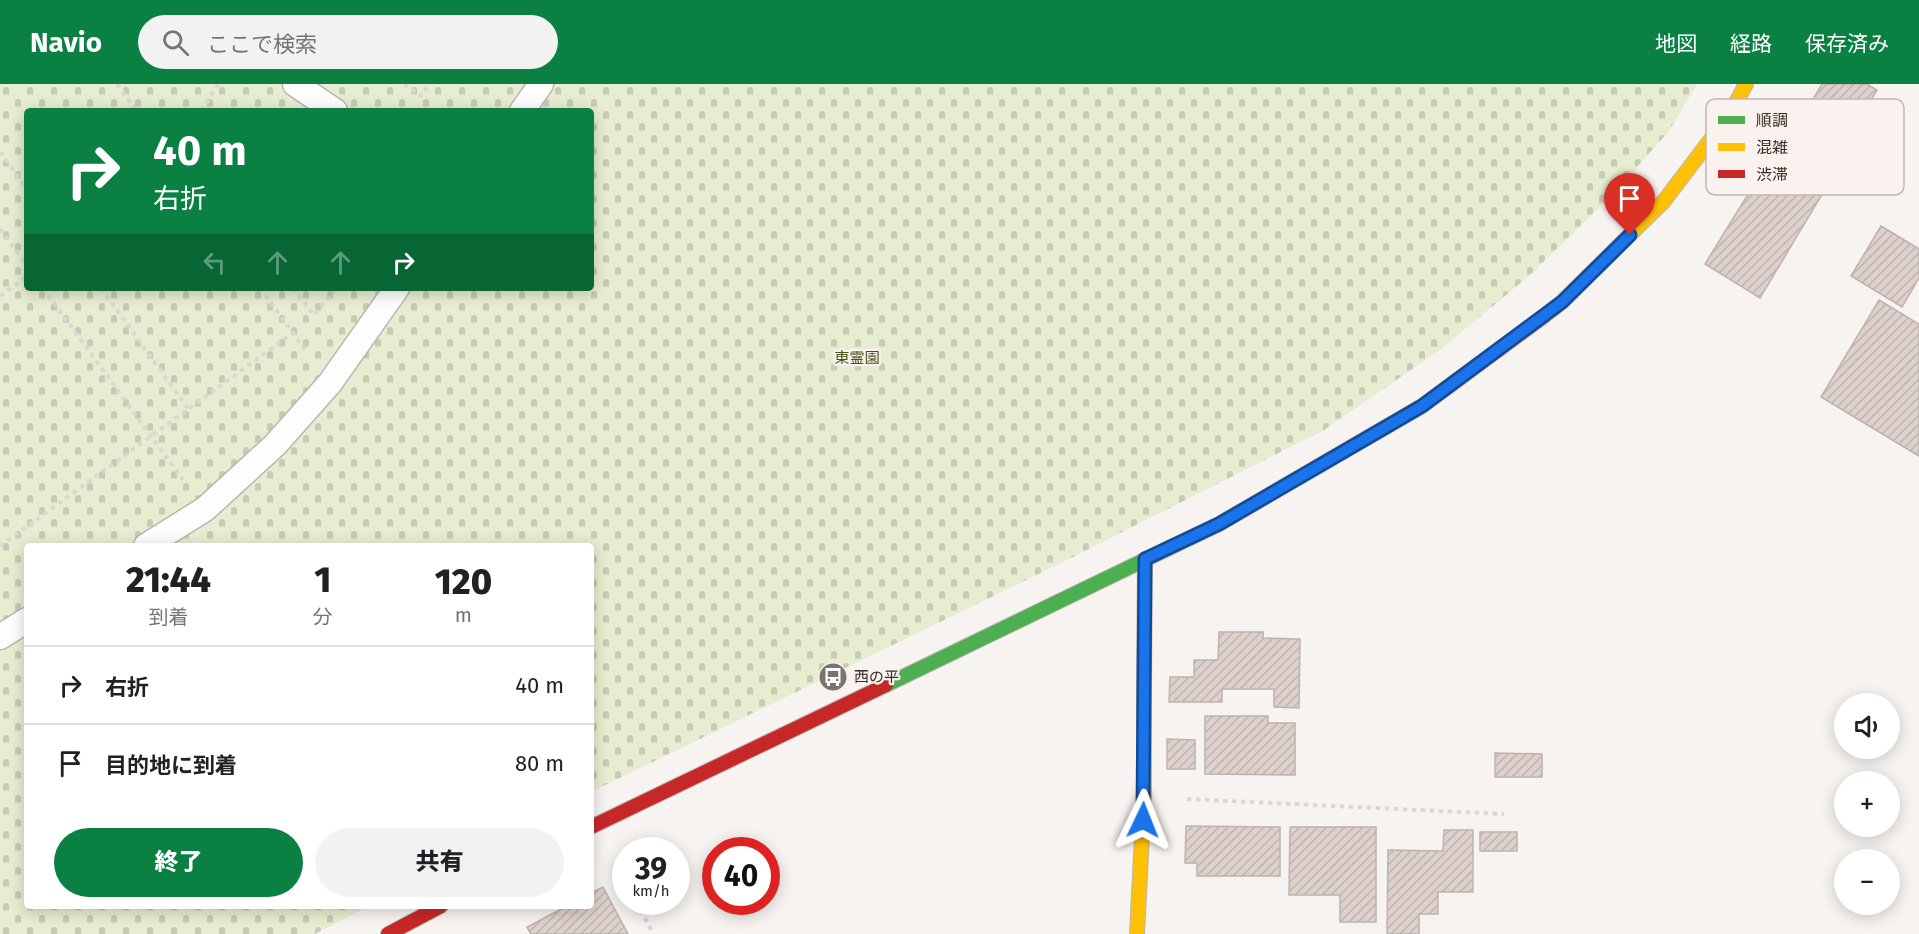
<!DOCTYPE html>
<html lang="ja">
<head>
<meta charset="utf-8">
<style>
  :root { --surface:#fff; --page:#f2f2f2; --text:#202124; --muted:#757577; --line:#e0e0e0; --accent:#0b8043 }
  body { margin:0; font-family:"Fira Sans","Noto Sans JP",sans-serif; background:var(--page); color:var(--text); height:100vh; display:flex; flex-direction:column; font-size:22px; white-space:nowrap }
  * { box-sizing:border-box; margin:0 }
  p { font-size:20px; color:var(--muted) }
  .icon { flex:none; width:33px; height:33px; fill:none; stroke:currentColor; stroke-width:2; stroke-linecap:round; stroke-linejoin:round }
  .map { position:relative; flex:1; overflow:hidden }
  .side { position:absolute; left:24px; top:459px; width:570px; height:366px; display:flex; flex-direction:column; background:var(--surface); border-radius:6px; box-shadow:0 3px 15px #0003 }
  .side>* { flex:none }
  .hud { position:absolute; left:24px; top:24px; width:570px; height:183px; border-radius:6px; box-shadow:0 3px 15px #0003; background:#0b8043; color:#fff; overflow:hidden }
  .controls { position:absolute; left:1834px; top:609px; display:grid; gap:12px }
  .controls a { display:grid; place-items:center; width:66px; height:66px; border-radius:50%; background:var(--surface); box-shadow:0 3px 15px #0003; font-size:30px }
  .speed { position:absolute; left:612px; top:753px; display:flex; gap:12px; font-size:30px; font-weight:700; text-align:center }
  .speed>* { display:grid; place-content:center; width:78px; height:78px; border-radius:50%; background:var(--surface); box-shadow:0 3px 15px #0003; line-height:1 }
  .speed small { font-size:15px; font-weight:400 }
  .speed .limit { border:9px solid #d22; background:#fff; color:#111 }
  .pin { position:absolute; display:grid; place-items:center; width:51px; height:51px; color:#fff; margin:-62px -26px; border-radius:50% 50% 50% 0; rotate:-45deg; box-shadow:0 0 6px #0007 }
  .pin .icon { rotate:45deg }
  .me { position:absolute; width:66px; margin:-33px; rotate:2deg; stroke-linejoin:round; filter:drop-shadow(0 0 4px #0008) }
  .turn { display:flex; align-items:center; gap:21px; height:126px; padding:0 30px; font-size:27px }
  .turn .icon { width:78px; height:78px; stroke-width:2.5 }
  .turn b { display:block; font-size:42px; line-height:51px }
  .lanes { display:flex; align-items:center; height:57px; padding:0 30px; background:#0003; justify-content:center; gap:30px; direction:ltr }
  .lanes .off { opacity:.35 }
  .eta { display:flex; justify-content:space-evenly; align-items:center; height:102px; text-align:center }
  .eta b { font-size:36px; font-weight:800; line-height:42px }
  .button { display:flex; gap:12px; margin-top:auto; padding:12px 30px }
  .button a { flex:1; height:69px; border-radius:36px; background:var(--accent); color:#fff; font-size:24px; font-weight:800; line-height:69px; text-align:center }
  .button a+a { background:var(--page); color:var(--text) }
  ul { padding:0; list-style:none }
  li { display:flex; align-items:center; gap:18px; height:78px; padding:0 30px; border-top:2px solid var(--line) }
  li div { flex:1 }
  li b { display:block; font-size:22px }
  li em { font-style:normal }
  header { display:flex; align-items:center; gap:36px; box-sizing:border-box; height:84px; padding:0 30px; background:var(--accent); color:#fff }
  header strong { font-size:28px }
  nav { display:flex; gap:33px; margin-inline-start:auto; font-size:21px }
  .search { width:420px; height:54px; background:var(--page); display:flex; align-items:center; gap:15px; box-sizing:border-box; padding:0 21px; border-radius:33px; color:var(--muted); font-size:22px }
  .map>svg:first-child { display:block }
</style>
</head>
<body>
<header>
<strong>Navio</strong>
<div class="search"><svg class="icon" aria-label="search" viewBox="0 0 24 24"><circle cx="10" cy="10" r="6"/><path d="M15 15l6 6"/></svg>ここで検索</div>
<nav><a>地図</a><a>経路</a><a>保存済み</a></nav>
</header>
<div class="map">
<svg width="1919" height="850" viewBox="0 0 1919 850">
  <defs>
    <pattern id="cemetery-stones" width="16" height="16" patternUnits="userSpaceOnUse" patternTransform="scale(1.5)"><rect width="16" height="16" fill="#e6edd0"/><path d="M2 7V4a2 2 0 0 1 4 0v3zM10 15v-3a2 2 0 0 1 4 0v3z" fill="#c6cbb2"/></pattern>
    <pattern id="building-hatch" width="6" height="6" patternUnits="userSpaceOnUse" patternTransform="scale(1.5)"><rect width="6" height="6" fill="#ded1cc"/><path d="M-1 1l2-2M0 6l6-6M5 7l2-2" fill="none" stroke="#bfb4af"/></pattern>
  </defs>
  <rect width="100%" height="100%" fill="#f7f3f1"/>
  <path fill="url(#cemetery-stones)" fill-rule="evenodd" d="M0 0H1697L1669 47 1611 112 1529 192 1441 265 1324 346 1053 483 591 708V462H27V822H369L315 850H0ZM27 27H591V204H27Z"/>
  <g fill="url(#building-hatch)" stroke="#bcb3b0" stroke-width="1.5">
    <polygon points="1822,0 1867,0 1877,6 1843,62 1800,37"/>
    <polygon points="1785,50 1839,82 1760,214 1705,180"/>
    <polygon points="1881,142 1919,165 1919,194 1902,223 1851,192"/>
    <polygon points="1879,216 1919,240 1919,372 1821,313"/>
    <polygon points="1219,548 1263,548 1263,554 1300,555 1299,624 1274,623 1274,605 1222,605 1222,618 1169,618 1170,593 1194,593 1194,576 1218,576"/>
    <polygon points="1205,632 1268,632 1268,639 1295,639 1295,691 1205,690"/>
    <polygon points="1167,655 1195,656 1195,685 1167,685"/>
    <polygon points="1495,669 1542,670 1542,693 1495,693"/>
    <polygon points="1186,742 1280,743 1280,792 1197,792 1197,779 1185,779"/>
    <polygon points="1290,743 1376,743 1376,838 1340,838 1340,811 1289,811"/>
    <polygon points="1444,746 1473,746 1473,808 1438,808 1438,830 1419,830 1419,850 1387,850 1388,766 1443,767"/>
    <rect x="1480" y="748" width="37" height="19"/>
    <polygon points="603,803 628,850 531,850 527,843 567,822 591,822 591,809"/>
  </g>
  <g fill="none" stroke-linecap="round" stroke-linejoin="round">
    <g stroke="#bcb4b0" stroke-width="27">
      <g id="lane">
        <polyline points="295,0 335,27"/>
        <polyline points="522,27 541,0"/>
        <polyline points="146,462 205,425 275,361 330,299 397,204"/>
        <polyline points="0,553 27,536"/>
      </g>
    </g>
    <g stroke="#bcb4b0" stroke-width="16">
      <g id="fast">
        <polyline points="886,601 1219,440 1329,376"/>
        <polyline points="1144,601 1145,475"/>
      </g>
    </g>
    <g stroke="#bcb4b0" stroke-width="16">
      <g id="slow">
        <polyline points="1544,232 1562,218 1664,117 1730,30 1746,0"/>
        <polyline points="1137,850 1144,713 1144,601"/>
      </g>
    </g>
    <g stroke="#bcb4b0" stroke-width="16">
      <g id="jam">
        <polyline points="1329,376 1422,322 1544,232"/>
        <polyline points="591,743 886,601"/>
        <polyline points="388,850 441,822"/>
      </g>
    </g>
    <g stroke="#dad8d7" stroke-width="4" stroke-dasharray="4.5 4.5" stroke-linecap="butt">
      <polyline points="117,0 136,27"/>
      <polyline points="404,0 421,12 429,0"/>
      <polyline points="202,27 218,0"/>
      <polyline points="0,68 27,105"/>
      <polyline points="0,145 27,182"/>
      <polyline points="43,204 183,396"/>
      <polyline points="101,204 189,326"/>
      <polyline points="260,204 306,267"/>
      <polyline points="293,204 314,231 336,204"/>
      <polyline points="0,212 27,192"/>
      <polyline points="0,462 293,249"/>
      <polyline points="1187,715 1504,730"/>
      <polyline points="617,777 626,795"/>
      <polyline points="637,818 653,850"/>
    </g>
    <use href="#lane" stroke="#fefdfd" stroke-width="24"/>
    <use href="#fast" stroke="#4caf50" stroke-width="14"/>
    <use href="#slow" stroke="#ffc107" stroke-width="14"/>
    <use href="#jam" stroke="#c62828" stroke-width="14"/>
  </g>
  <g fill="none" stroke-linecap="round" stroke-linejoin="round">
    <g stroke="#114b97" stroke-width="15">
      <polyline id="route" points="1143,736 1145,475 1219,440 1422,322 1562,218 1630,151"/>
    </g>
    <use href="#route" stroke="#1a73e8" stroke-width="10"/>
  </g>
  <defs>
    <g id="bus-disc" transform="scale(1.5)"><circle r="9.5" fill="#7d726c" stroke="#faf2ee"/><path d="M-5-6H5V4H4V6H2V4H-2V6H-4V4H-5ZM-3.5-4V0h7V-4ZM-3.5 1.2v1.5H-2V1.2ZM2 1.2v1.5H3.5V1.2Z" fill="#fff"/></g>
  </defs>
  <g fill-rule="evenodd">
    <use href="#bus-disc" x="833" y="593"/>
  </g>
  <g text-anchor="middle" stroke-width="4.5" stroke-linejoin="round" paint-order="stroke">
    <g font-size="15" fill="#455419" stroke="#faf2ee">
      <text x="857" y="279">東霊園</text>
    </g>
    <g font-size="15" fill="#3b2c25" stroke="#faf2ee" text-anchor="start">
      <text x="854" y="598">西の平</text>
    </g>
  </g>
  <rect x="1706" y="15" width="198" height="96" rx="9" fill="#faf2ee" stroke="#c1b7b2" stroke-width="1.5"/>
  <rect x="1718" y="32" width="27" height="8" fill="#4caf50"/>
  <rect x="1718" y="59" width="27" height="8" fill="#ffc107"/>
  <rect x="1718" y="86" width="27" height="8" fill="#c62828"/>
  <g font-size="16" fill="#3b2c25">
    <text x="1756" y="42">順調</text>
    <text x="1756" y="69">混雑</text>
    <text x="1756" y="96">渋滞</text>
  </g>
</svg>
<div class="controls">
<a><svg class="icon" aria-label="sound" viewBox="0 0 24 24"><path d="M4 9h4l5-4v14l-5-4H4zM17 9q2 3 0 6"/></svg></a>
<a>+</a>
<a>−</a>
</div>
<div class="speed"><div>39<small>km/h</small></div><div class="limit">40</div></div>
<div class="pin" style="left:1630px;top:151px;background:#d93025"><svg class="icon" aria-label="arrive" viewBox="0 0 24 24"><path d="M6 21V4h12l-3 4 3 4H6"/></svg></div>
<svg class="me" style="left:1143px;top:736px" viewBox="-20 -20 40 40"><path d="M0-17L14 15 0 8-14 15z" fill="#1a73e8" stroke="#fff" stroke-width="4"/></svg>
<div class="hud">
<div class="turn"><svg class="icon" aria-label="right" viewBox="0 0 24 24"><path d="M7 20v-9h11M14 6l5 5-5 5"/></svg><div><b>40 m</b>右折</div></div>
<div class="lanes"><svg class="icon off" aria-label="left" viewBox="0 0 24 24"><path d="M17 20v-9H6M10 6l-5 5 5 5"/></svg><svg class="icon off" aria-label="ahead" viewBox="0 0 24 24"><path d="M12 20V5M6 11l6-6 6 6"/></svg><svg class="icon off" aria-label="ahead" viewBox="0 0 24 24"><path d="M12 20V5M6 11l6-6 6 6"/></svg><svg class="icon" aria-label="right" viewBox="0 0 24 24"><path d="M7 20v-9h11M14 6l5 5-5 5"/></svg></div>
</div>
<section class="side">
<div class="eta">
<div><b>21:44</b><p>到着</p></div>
<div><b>1</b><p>分</p></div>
<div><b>120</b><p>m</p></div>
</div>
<ul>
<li><svg class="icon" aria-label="right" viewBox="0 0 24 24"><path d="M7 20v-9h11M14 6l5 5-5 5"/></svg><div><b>右折</b></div><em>40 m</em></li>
<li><svg class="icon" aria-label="arrive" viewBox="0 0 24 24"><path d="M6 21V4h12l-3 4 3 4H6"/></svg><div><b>目的地に到着</b></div><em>80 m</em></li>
</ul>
<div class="button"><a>終了</a><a>共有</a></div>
</section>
</div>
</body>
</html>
